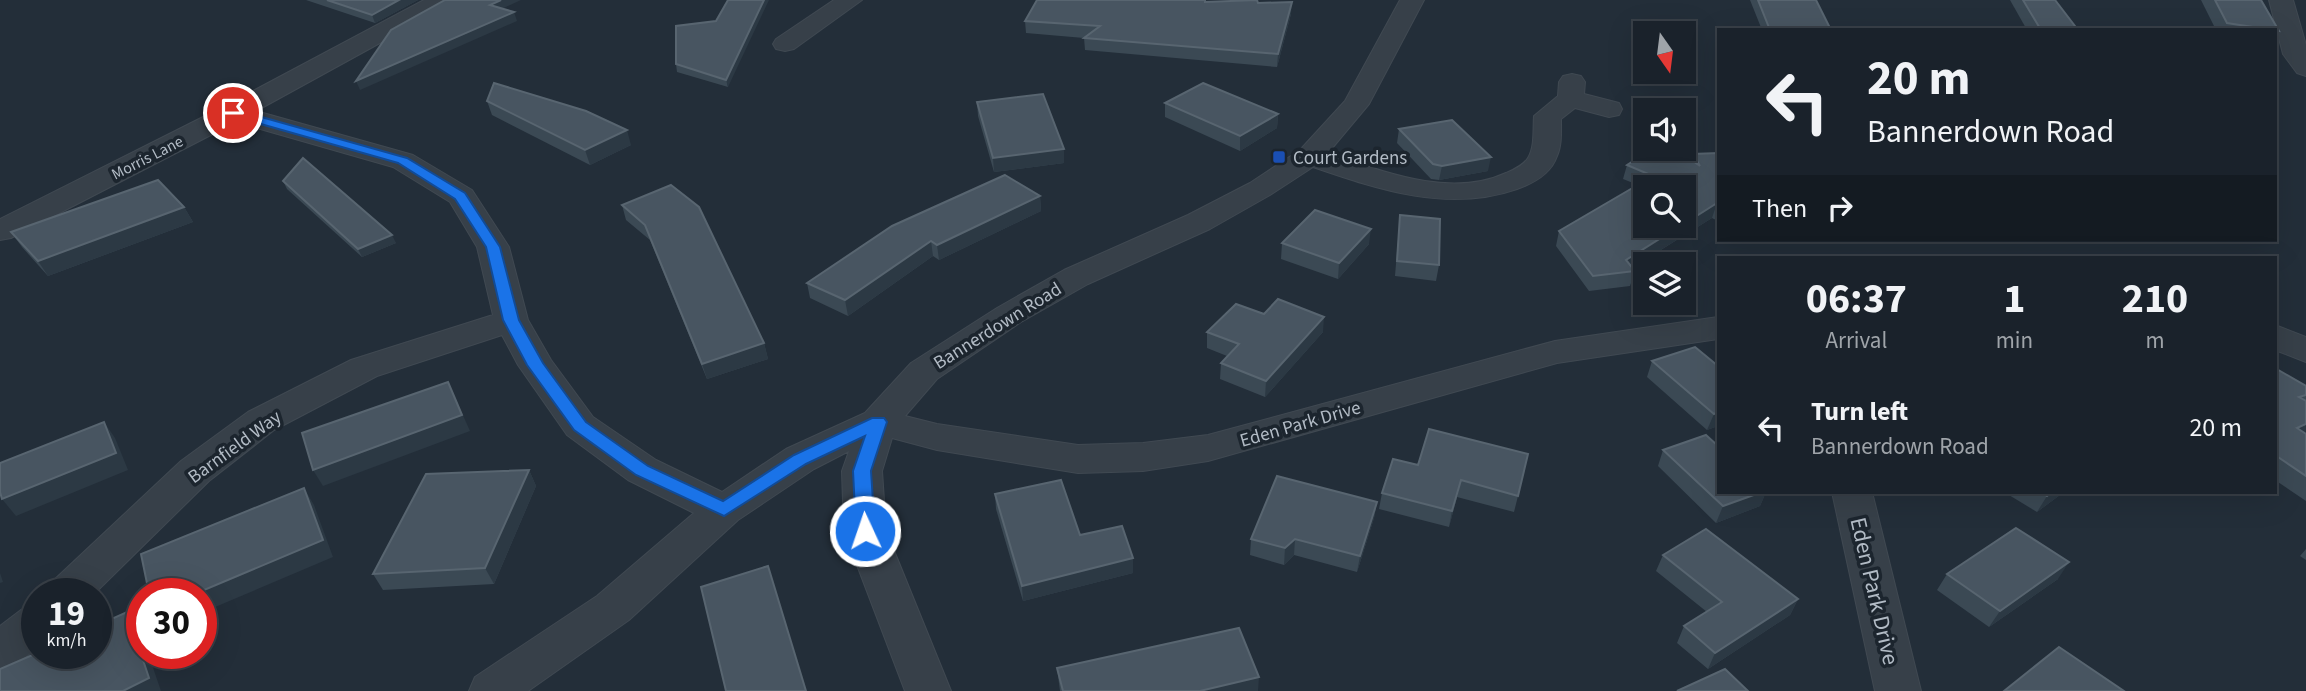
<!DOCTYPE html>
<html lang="en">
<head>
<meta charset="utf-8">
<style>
  :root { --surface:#1a222b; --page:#272f37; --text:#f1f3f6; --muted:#9fa4a9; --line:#383f47 }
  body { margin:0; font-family:"Source Sans 3",sans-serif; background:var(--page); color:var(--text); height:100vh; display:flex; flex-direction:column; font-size:26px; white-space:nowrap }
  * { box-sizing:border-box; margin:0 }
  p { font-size:23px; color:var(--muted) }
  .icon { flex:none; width:38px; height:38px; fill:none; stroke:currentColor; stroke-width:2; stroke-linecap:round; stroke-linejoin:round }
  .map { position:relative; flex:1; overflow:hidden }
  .sheet { position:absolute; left:1717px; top:256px; width:560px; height:238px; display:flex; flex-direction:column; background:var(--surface); border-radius:0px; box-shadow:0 7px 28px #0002,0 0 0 2px var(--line) }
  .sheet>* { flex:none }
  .hud { position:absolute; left:1717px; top:28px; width:560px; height:214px; border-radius:0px; box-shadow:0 7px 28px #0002,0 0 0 2px var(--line); background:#1a222b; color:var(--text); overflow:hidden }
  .needle { width:46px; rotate:166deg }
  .fabs { position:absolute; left:1633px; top:21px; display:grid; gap:14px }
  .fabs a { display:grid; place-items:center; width:63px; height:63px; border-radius:0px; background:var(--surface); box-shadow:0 7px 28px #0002,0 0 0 2px var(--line); font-size:35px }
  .speed { position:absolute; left:21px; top:578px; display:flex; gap:14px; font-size:35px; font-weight:700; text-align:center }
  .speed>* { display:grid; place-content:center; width:91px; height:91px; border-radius:50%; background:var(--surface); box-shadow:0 7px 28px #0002,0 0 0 2px var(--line); line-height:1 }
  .speed small { font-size:18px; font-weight:400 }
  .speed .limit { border:10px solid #d22; background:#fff; color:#111 }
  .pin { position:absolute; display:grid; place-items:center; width:60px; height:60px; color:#fff; margin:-30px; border:4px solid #fff; border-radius:50%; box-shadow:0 2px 7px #0007 }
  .me { position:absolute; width:77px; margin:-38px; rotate:357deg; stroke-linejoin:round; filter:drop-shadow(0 0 5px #0008) }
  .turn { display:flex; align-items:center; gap:24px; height:147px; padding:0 35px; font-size:32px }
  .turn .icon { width:91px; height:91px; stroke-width:2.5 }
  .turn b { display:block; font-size:49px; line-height:60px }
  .then { display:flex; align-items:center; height:66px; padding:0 35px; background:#0003; gap:14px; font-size:26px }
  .eta { display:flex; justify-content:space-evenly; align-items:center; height:119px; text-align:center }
  .eta b { font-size:42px; font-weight:700; line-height:49px }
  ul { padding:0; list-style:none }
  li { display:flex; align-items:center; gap:21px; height:105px; padding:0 35px }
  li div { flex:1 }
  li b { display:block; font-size:26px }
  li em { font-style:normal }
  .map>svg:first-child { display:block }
</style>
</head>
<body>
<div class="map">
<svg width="2306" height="691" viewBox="0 0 2306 691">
  <rect width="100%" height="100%" fill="#232e39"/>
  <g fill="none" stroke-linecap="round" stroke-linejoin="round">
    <g stroke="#404952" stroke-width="2">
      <g id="street">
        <path d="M424 0H453L449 5 256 111 413 155 472 190 509 247 528 320 551 360 593 417 656 460 722 492 786 449 865 413 911 363 997 308 1064 270 1188 215 1250 183 1300 150 1345 101 1400 0H1424L1369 104 1328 153C1382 171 1450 199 1506 173 1513 170 1523 166 1528 158 1535 147 1533 129 1534 116L1558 96 1559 82 1563 76 1572 74 1581 76 1585 82 1584 94 1619 103 1622 109 1619 115 1609 117 1575 108 1561 119C1561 131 1562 145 1557 156 1551 174 1534 183 1517 189 1448 213 1380 190 1313 167L1270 195 1210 229 1088 284 1021 322 937 379 905 416 937 424 1078 445 1143 443 1208 435 1555 341 1718 317V339L1557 363 1208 461 1143 471 1078 473 937 450 892 438 882 471 886 531 951 691H905L844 531 842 471 849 451 814 469 738 520 629 620 528 691H469L475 677 597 596 694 513 628 480 567 435 518 365 502 335 377 376 274 430 209 481 95 593H46L53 581 181 461 248 412 351 360 493 315 477 247 450 202 393 167 236 122 11 238 0 240V219L223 107Z"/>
        <polygon points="834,0 862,0 794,49 785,51 776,49 773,44 776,39"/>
        <polygon points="2269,0 2293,0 2306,45 2306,76 2297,73 2283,54"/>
        <polygon points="2275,325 2306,337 2306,362 2275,350"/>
        <polygon points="1832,492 1872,492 1921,691 1875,691"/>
        <polygon points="37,605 37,648 16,664 0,670 0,626 21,610"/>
      </g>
    </g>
    <use href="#street" fill="#374049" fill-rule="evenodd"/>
  </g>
  <g fill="#3b4954">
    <polygon points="306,0 418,0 375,23"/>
    <polygon points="1750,0 1816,0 1831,30 1762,30"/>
    <polygon points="2010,0 2055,0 2078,30 2027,30"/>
    <polygon points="2201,0 2261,0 2279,31 2275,37 2275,30 2216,30"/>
    <polygon points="1205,2 1258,3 1291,14 1277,67 1085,50 1084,38 1026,33 1025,21"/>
    <polygon points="716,21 728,87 677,72 676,64"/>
    <polygon points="487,101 631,145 590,165 492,115"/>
    <polygon points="977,102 1064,163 994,172 978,116"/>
    <polygon points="1165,103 1278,114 1277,128 1240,151 1165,117"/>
    <polygon points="1399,129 1488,171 1439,180 1431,179 1397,143"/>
    <polygon points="1718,153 1718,221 1712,218 1632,268 1635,271 1630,286 1589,291 1556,246 1559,231 1638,185 1623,179 1627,165 1692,160 1693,154"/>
    <polygon points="283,181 396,243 362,257 287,189"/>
    <polygon points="671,185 764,343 768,359 707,379 650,240 626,220 622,205"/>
    <polygon points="1040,196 1041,211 939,260 933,256 848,316 810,298 807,283"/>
    <polygon points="184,207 193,222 48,276 22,247 11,232"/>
    <polygon points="1400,215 1439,265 1436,281 1395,276"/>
    <polygon points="1282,243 1369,244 1338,279 1281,259"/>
    <polygon points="1264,314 1323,332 1265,397 1220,379 1221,363 1227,356 1207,348 1207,332"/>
    <polygon points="1652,361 1718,366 1718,426 1707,430 1647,377"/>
    <polygon points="2275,368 2306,386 2306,501 2275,480"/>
    <polygon points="1663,450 1718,492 1766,492 1760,506 1716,523 1658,466"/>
    <polygon points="1393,459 1518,496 1514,512 1457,497 1449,527 1379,509 1382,493"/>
    <polygon points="529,470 536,486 494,584 383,590 373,574"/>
    <polygon points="2004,492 2064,492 2037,512"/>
    <polygon points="995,494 1080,535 1133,573 1023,601 996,509"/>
    <polygon points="1377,502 1374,518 1357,572 1294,555 1284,565 1250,555 1251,539"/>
    <polygon points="2306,549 2306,560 2300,556"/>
    <polygon points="1663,555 1798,599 1790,615 1708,669 1677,643 1684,626 1707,612 1656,571"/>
    <polygon points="1947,574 2058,579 1989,627 1937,590"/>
    <polygon points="1057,668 1258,691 1060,691"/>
  </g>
  <g fill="#2c3944">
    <polygon points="399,0 418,0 375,23 372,15"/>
    <polygon points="501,0 521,0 493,13 490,5"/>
    <polygon points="764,0 769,0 728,87 726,80"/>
    <polygon points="1292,2 1291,14 1277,67 1278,54"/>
    <polygon points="514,12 517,21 360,90 356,81"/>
    <polygon points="1278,114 1277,128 1240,151 1240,136"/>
    <polygon points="627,130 631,145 590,165 585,150"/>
    <polygon points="1064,149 1064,163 994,172 993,158"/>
    <polygon points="1491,157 1488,171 1439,180 1442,166"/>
    <polygon points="1040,196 1041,211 939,260 937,245"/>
    <polygon points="1717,203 1712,218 1625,272 1626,260 1680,226 1684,226 1684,224"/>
    <polygon points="184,207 193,222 48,276 38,261"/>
    <polygon points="1371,229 1369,244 1338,279 1339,263"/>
    <polygon points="392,235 396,243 362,257 358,249"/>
    <polygon points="931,241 933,256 848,316 845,300"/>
    <polygon points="1324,317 1323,332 1265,397 1266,381"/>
    <polygon points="764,343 768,359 707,379 702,364"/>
    <polygon points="448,382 470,431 323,486 313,470"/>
    <polygon points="1718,412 1718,426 1707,430 1714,414"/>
    <polygon points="104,422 115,438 128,470 16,516 2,499"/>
    <polygon points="2306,424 2306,436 2297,428"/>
    <polygon points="529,470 536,486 494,584 485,568"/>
    <polygon points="1461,480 1457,497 1449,527 1452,511"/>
    <polygon points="304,488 314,505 333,557 201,613 201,593 197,593"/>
    <polygon points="1762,492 1766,492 1760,506 1716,523 1723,506"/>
    <polygon points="2052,492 2064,492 2037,512 2047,496"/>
    <polygon points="1377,502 1374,518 1357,572 1360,556"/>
    <polygon points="1295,539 1294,555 1284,565 1285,548"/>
    <polygon points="1133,558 1133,573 1023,601 1022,586"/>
    <polygon points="2069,562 2058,579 1989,627 2000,611"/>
    <polygon points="0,573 3,582 0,583"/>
    <polygon points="1798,599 1790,615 1708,669 1715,653"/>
    <polygon points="127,612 140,629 142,633 142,653 148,653 161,691 123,691"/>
    <polygon points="1259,677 1258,691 1200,691"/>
  </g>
  <g fill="#485561" stroke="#586570" stroke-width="2">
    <polygon points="327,0 399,0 372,15"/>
    <polygon points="445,0 501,0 490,5 514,12 356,81 391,30"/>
    <polygon points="728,0 764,0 726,80 676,64 676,26 716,21"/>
    <polygon points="1037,0 1205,0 1205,2 1257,0 1258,3 1292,2 1278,54 1084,38 1100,26 1025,21"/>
    <polygon points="1758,0 1816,0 1831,30 1770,30"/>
    <polygon points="2023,0 2055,0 2078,30 2041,30"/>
    <polygon points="2215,0 2261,0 2279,31 2227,23"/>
    <polygon points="494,83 586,111 627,130 585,150 487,101"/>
    <polygon points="1203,83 1278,114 1240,136 1165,103"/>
    <polygon points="1043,94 1064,149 993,158 977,102"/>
    <polygon points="1452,120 1491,157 1442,166 1433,164 1399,129"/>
    <polygon points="1652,149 1676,149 1700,166 1693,154 1718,153 1718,204 1717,203 1684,224 1684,187 1645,187 1645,226 1680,226 1626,260 1635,271 1593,276 1559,231 1653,176 1627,165"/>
    <polygon points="303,158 392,235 358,249 283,181"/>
    <polygon points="1005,175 1040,196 937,245 931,241 845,300 807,283 892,226"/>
    <polygon points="158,180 184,207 38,261 11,232"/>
    <polygon points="671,185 699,207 764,343 702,364 645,225 622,205"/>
    <polygon points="1315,210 1371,229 1339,263 1282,243"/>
    <polygon points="1400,215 1440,219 1439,265 1397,261"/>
    <polygon points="1278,299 1324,317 1266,381 1221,363 1239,344 1207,332 1236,304 1264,314"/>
    <polygon points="1695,347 1718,366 1718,412 1714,414 1652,361"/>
    <polygon points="2275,368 2306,386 2306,395 2299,397 2306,401 2306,424 2297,428 2306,434 2306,476 2275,455"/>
    <polygon points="448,382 462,415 313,470 302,433"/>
    <polygon points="104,422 116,453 2,499 0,492 0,463"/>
    <polygon points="1429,429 1528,454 1518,496 1461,480 1452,511 1382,493 1393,459 1418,465"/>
    <polygon points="1706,435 1718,446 1718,492 1762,492 1723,506 1663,450"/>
    <polygon points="529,470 485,568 373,574 426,474"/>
    <polygon points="1277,476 1377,502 1360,556 1295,539 1285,548 1251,539"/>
    <polygon points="1061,480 1080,535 1122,526 1133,558 1022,586 995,494"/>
    <polygon points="304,488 323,540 197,593 149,593 141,554"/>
    <polygon points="2041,492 2052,492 2047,496"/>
    <polygon points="2016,528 2069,562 2000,611 1947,574"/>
    <polygon points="1706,529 1798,599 1715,653 1684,626 1722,602 1663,555"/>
    <polygon points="768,566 806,691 726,691 701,587"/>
    <polygon points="127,612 149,678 123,691 0,691 0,669 37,653 96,653 96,626"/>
    <polygon points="1239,628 1259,677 1200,691 1063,691 1057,668"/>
    <polygon points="2059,647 2124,691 2004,691"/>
    <polygon points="1725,669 1748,691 1677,691"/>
  </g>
  <polygon fill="#1a73e8" stroke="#114b97" stroke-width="2" points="233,109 407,158 465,193 500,247 519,320 543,363 586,422 648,466 723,501 794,455 872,418 884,418 887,422 871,471 875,531 872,536 859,536 856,531 853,471 865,436 806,464 724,516 636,475 574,430 527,365 503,320 486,247 455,199 398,163 229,115 229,110"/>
  <rect fill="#1a4fb4" stroke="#1c252e" stroke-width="2.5" x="1272" y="150" width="14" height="14" rx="3.5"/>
  <g text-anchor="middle" stroke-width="7" stroke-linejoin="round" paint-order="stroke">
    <g font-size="16" fill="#b2bbc5" stroke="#1c252e">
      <text transform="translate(147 157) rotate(-27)" y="6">Morris Lane</text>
    </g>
    <g font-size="19" fill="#b2bbc5" stroke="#1c252e" text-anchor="start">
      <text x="1293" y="164">Court Gardens</text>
    </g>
    <g font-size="19" fill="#b2bbc5" stroke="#1c252e">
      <text transform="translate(997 325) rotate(-32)" y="7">Bannerdown Road</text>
      <text transform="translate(1300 423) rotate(-16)" y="7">Eden Park Drive</text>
      <text transform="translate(234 446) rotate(-36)" y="7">Barnfield Way</text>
    </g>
    <g font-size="23" fill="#b2bbc5" stroke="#1c252e">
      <text transform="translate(1875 591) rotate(77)" y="8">Eden Park Drive</text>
    </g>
  </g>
</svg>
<div class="fabs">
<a><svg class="needle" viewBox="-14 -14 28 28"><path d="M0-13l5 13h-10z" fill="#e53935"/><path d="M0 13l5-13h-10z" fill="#9fa4a9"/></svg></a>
<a><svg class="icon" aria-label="sound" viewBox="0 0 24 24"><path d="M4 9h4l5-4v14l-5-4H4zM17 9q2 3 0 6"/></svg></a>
<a><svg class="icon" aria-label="search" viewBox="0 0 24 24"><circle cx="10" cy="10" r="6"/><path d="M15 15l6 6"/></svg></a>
<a><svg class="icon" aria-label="layers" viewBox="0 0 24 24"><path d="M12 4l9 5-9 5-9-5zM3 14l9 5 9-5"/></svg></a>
</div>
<div class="speed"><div>19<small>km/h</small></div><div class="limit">30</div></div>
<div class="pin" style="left:233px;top:113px;background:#d93025"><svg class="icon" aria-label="arrive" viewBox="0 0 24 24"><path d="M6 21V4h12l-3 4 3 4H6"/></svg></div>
<svg class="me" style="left:865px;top:531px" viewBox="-20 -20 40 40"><circle r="17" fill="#1a73e8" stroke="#fff" stroke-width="3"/><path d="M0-11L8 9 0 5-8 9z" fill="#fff"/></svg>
<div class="hud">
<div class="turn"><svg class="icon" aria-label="left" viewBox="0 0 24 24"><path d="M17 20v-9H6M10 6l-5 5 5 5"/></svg><div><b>20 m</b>Bannerdown Road</div></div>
<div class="then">Then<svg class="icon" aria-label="right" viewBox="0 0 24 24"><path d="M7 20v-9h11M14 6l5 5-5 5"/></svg></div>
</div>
<section class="sheet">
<div class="eta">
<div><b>06:37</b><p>Arrival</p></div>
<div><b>1</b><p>min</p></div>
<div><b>210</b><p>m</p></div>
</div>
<ul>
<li><svg class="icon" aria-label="left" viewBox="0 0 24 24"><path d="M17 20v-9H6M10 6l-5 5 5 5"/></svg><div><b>Turn left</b><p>Bannerdown Road</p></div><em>20 m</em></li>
</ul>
</section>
</div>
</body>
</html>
